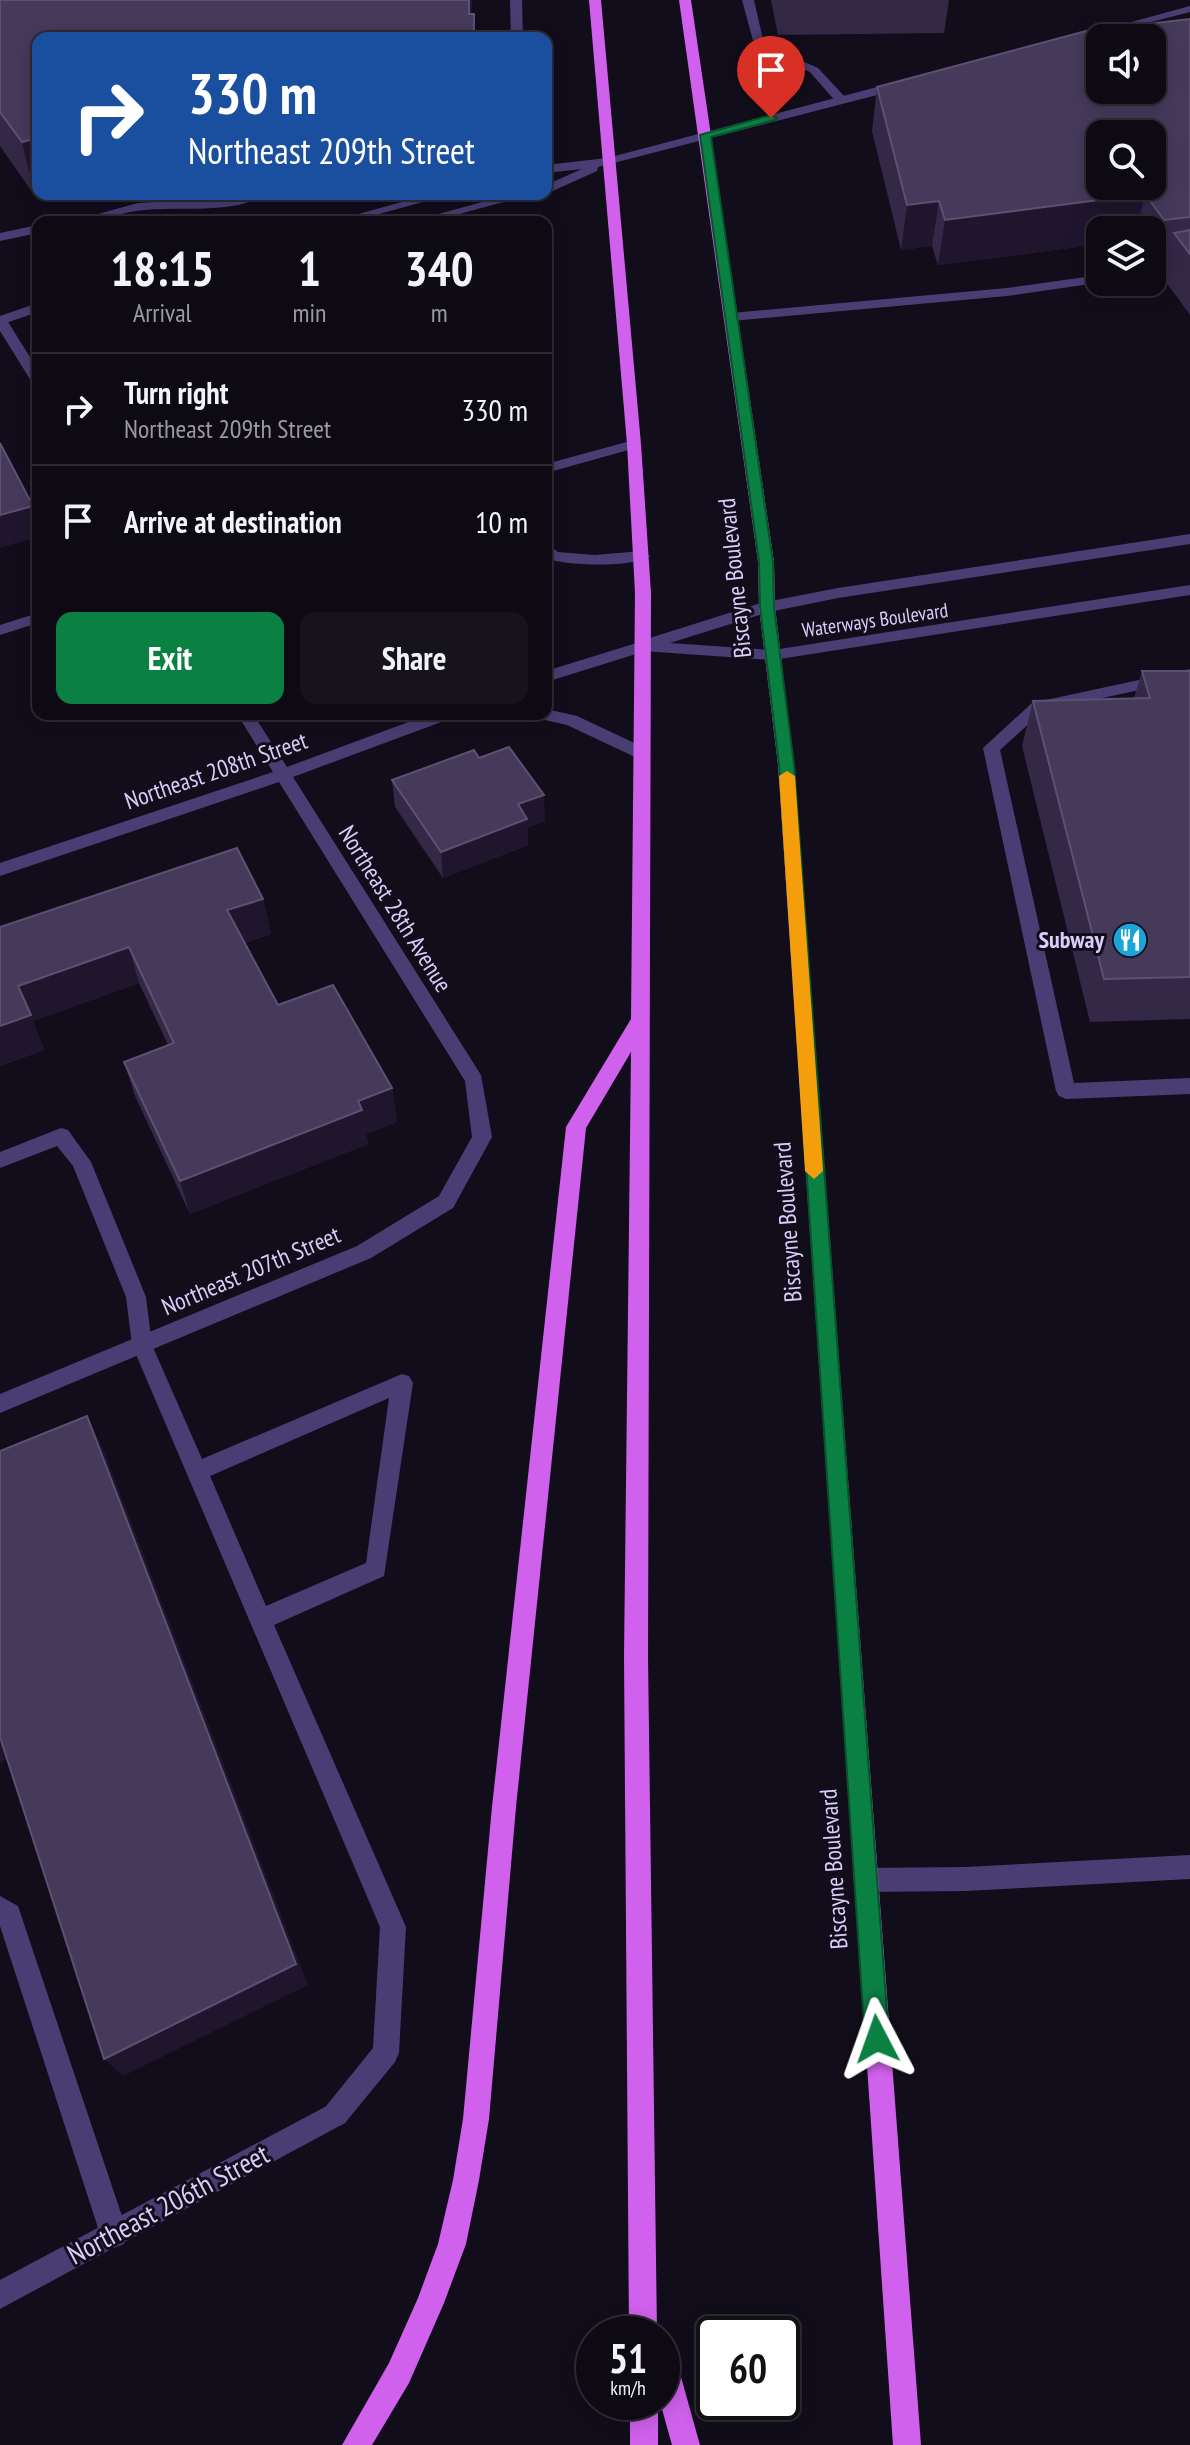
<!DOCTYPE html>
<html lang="en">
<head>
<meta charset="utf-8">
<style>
  :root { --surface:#0e0a14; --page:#17131d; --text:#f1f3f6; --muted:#9b9aa0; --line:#2e2b34; --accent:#0b8043 }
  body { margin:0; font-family:"PT Sans Narrow",sans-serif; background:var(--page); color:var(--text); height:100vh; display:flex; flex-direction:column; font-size:30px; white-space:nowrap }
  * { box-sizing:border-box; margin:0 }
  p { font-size:26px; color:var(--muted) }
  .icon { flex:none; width:44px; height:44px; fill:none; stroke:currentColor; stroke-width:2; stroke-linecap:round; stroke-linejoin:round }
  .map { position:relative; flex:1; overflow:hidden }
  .drawer { position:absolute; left:32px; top:216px; width:520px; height:504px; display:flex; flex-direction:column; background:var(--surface); border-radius:16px; box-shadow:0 4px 20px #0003,0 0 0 2px var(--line) }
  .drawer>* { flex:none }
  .guide { position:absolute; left:32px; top:32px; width:520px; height:168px; border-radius:16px; box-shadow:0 4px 20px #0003,0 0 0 2px var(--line); background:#1a4fa0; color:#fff; overflow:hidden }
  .tools { position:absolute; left:1086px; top:24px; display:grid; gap:16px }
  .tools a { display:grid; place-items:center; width:80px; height:80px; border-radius:16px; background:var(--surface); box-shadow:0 4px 20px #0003,0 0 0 2px var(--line); font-size:40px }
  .speed { position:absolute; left:576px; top:2316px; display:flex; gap:16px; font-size:40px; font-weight:700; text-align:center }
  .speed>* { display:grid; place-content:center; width:104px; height:104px; border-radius:50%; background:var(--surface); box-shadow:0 4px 20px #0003,0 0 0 2px var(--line); line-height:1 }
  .speed small { font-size:20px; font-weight:400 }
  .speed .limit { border:4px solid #111; border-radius:12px; background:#fff; color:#111 }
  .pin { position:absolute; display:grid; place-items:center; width:68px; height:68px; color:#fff; margin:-82px -34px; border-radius:50% 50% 50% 0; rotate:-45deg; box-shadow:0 0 8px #0007 }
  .pin .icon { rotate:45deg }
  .me { position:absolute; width:88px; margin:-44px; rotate:356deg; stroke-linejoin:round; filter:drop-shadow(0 0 6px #0008) }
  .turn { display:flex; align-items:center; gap:28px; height:168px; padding:0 24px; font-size:36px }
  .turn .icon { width:104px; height:104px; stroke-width:2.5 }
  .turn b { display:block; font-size:56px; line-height:68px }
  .eta { display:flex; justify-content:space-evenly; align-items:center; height:136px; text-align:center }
  .eta b { font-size:48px; font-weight:800; line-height:56px }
  .action { display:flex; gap:16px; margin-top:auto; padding:16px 24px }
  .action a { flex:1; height:92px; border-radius:16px; background:var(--accent); color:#fff; font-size:32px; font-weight:800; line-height:92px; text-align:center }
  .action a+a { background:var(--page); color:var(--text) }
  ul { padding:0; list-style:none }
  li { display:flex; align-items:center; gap:24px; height:112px; padding:0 24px; border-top:2px solid var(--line) }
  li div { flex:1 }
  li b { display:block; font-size:30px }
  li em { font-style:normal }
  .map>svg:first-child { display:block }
</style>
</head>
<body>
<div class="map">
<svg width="1190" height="2445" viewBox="0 0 1190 2445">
  <rect width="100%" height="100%" fill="#120d1b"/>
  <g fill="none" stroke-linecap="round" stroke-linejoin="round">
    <g fill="#493e74" fill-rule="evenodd">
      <polygon points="510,0 522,0 523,38 511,38"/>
      <polygon points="742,0 754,0 764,44 818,68 845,97 845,103 837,103 810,72 755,48"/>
      <path d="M244 194H265C235 216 173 205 136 211 113 215 93 222 69 222L138 203 227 198Z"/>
      <polygon points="38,225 38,233 0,241 0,233"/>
      <polygon points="1190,263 1190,271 1152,276 1152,268"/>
      <polygon points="1100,275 1100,282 1104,282 1007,296 732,321 725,317 732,313 1007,288"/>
      <path d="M546 543 558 552 595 555 642 551 650 556C635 568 563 566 546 558Z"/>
      <polygon points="1190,669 1190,679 1043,711 1000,750 1074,1083 1190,1078 1190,1094 1066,1099 1059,1096 1056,1091 983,748 1032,703"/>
      <path d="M61 1128 68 1130 91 1162 146 1297 152 1345 202 1459 402 1374 409 1376 413 1383 384 1576 274 1625 406 1927 399 2053 395 2062 345 2123 336 2127 327 2123 323 2114 327 2105 373 2048 380 1927 132 1345 126 1297 73 1166 57 1146 0 1168V1152ZM389 1398 366 1563 266 1606 210 1476Z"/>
      <polygon points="1190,1855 1190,1879 966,1891 865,1892 856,1889 853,1880 856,1871 865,1868 966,1867"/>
      <polygon points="0,1896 18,1906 21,1915 128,2234 124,2244 114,2248 104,2244 100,2234 0,1926"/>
    </g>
    <g fill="#493e74" fill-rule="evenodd">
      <polygon points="0,316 5,317 38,370 38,385 33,384 0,331"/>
      <polygon points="634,440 641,444 639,447 546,473 546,464"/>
      <polygon points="38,613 38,623 0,635 0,625"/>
      <polygon points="643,641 649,642 649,650 546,682 546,671"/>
      <polygon points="546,709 577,716 647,749 649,753 647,757 635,757 567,725 536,718 534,714 546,714"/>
      <polygon points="237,714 253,714 287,767 430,714 454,714 452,718 293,777 481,1075 492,1137 453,1208 371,1258 0,1413 0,1394 357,1246 439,1196 472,1137 465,1081 279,782 0,876 0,863 273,772"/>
      <polygon points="336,2101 345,2105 349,2114 345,2123 0,2309 0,2280"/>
    </g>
    <g fill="#493e74" fill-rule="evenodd">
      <polygon points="1190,6 1190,12 1097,36 1091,33"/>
      <polygon points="904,80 908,81 908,87 598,167 597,171 546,194 546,185 582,169 546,173 546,165 607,158"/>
      <polygon points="431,194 452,194 350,222 329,222"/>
      <polygon points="512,194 533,194 430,222 409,222"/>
      <polygon points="38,303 38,312 0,325 0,316"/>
      <polygon points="1190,534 1190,544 838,598 769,612 670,643 773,650 1190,585 1190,595 773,660 643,651 635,646 637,642 761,603 838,588"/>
    </g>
    <g fill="#d061ec" fill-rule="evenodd">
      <polygon points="589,0 601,0 641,444 651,593 648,1657 657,2334 629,2334 624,1657 631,1052 586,1128 516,1807 489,2119 479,2180 466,2244 444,2303 409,2383 372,2445 342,2445 389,2363 418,2298 438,2244 453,2180 463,2119 492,1807 566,1127 631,1019 635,593 627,444"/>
      <polygon points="679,0 691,0 774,562 775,607 794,765 921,2445 893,2445 778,765 759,607 758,562"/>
      <polygon points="662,2345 672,2349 676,2359 700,2445 672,2445 660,2402"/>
      <rect x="630" y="2402" width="28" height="43"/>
    </g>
  </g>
  <g fill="#342847">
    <polygon points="0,0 38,38 38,194 43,194 35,196 0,146"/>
    <polygon points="771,0 949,0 944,33 778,35"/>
    <polygon points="1190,19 1190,315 1163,278 1166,263 1153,265 1152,263 1152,230 1100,230 1100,244 938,265 932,246 901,250 872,131 877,87"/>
    <polygon points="1142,671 1190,671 1190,1019 1090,1022 1022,746 1033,701 1134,698"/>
    <polygon points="479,758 545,821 528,827 528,845 443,878 395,807 392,780"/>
    <polygon points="263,899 271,934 244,943 278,1005 392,1088 397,1122 366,1134 368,1144 190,1214 135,1096 124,1062 168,1045 139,983 33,1021 44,1050 0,1066 0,927"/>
  </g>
  <g fill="#1f162e">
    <polygon points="469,0 472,0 472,38 469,14"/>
    <polygon points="38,138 38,194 43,194 35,196 22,142"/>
    <polygon points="70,194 85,194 71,198"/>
    <polygon points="1145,194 1137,230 1100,230 1100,244 938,265 945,220"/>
    <polygon points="939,201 932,246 901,250 907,205"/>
    <polygon points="33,506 38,524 38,537 0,548 0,515"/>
    <polygon points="544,795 545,821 528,827 528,845 443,878 441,852 518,804"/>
    <polygon points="263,899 271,934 235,946 227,910"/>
    <polygon points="129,947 139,983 33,1021 44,1050 0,1066 0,1026 18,986"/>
    <polygon points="392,1088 397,1122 366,1134 368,1144 190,1214 180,1181 358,1101"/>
    <polygon points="87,1416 104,1451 308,1985 123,2076 104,2059"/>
    <polygon points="0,1731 18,1754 0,1763"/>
  </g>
  <g fill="#453a5a" stroke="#5d5173" stroke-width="2" fill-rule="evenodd">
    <polygon points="0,0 469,0 469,14 474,14 474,38 38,38 38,138 22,142 0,112"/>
    <path d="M1190 19V217L1164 220 1145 194 945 220 939 201 907 205 877 87 1086 31ZM1100 38H1152V90H1100ZM1100 134H1152V186H1100Z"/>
    <polygon points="1190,230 1190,254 1174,233"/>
    <polygon points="0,443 33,506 0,515"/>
    <polygon points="1142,671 1190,671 1190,977 1104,979 1033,701 1150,698"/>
    <polygon points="509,747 544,795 518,804 527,819 441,852 392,780 474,750 479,758"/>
    <polygon points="237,848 263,899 227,910 278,1005 333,985 392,1088 358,1101 362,1110 180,1181 124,1062 174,1043 129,947 18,986 31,1015 0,1026 0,927"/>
    <polygon points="87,1416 296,1964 104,2059 0,1737 0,1451"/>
  </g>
  <polygon fill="#0b8043" stroke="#07532c" stroke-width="2" points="771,115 777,118 775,120 711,137 773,562 774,607 794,765 889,2039 885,2048 877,2051 868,2048 865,2039 779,765 760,607 759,562 700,135"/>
  <polygon fill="#f59e0b" points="787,771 795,776 823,1171 814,1179 805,1171 779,776"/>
  <defs>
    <g id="restaurant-disc" transform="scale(1.8)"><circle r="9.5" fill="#1aa5d8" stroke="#120d1b"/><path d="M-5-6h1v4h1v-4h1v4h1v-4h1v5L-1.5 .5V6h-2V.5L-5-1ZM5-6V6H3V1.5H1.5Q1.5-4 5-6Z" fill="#fff"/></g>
  </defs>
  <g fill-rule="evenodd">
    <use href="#restaurant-disc" x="1130" y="940"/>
  </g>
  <g text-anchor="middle" stroke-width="6" stroke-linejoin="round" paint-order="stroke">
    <g font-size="20" fill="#dacdf9" stroke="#120d1b">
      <text transform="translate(875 620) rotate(-8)" y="7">Waterways Boulevard</text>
    </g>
    <g font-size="24" fill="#dacdf9" stroke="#120d1b">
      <text transform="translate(735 578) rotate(-96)" y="8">Biscayne Boulevard</text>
      <text transform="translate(216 771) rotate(-19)" y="8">Northeast 208th Street</text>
      <text transform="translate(395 909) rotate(58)" y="8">Northeast 28th Avenue</text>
      <text transform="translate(788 1222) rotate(-94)" y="8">Biscayne Boulevard</text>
      <text transform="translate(251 1271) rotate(-23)" y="8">Northeast 207th Street</text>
      <text transform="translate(834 1869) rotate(-94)" y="8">Biscayne Boulevard</text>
    </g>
    <g font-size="24" font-weight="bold" fill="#dacdf9" stroke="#120d1b" text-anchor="end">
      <text x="1104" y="948">Subway</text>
    </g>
    <g font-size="28" fill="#dacdf9" stroke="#120d1b">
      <text transform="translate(168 2204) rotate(-28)" y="10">Northeast 206th Street</text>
    </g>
  </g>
</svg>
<div class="tools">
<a><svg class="icon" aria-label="sound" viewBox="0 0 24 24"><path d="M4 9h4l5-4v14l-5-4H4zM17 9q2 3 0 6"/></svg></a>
<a><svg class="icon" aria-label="search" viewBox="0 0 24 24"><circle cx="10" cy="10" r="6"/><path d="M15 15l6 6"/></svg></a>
<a><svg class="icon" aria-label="layers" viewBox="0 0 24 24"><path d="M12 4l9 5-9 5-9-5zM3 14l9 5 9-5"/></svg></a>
</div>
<div class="speed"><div>51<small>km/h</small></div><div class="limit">60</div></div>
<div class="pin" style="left:771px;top:118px;background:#d93025"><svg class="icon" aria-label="arrive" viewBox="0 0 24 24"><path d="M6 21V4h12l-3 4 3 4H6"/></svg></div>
<svg class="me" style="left:877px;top:2039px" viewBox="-20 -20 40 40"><path d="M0-17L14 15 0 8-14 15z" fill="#0b8043" stroke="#fff" stroke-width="4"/></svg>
<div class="guide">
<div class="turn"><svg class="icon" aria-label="right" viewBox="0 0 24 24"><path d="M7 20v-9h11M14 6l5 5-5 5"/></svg><div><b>330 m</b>Northeast 209th Street</div></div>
</div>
<section class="drawer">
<div class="eta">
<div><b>18:15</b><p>Arrival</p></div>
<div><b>1</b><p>min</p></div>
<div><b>340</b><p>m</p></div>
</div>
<ul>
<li><svg class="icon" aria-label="right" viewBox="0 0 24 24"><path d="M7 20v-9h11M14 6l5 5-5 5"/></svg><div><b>Turn right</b><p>Northeast 209th Street</p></div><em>330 m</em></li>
<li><svg class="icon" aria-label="arrive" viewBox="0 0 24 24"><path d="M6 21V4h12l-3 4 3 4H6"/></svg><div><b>Arrive at destination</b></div><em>10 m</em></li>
</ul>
<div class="action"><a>Exit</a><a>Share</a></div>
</section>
</div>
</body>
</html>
